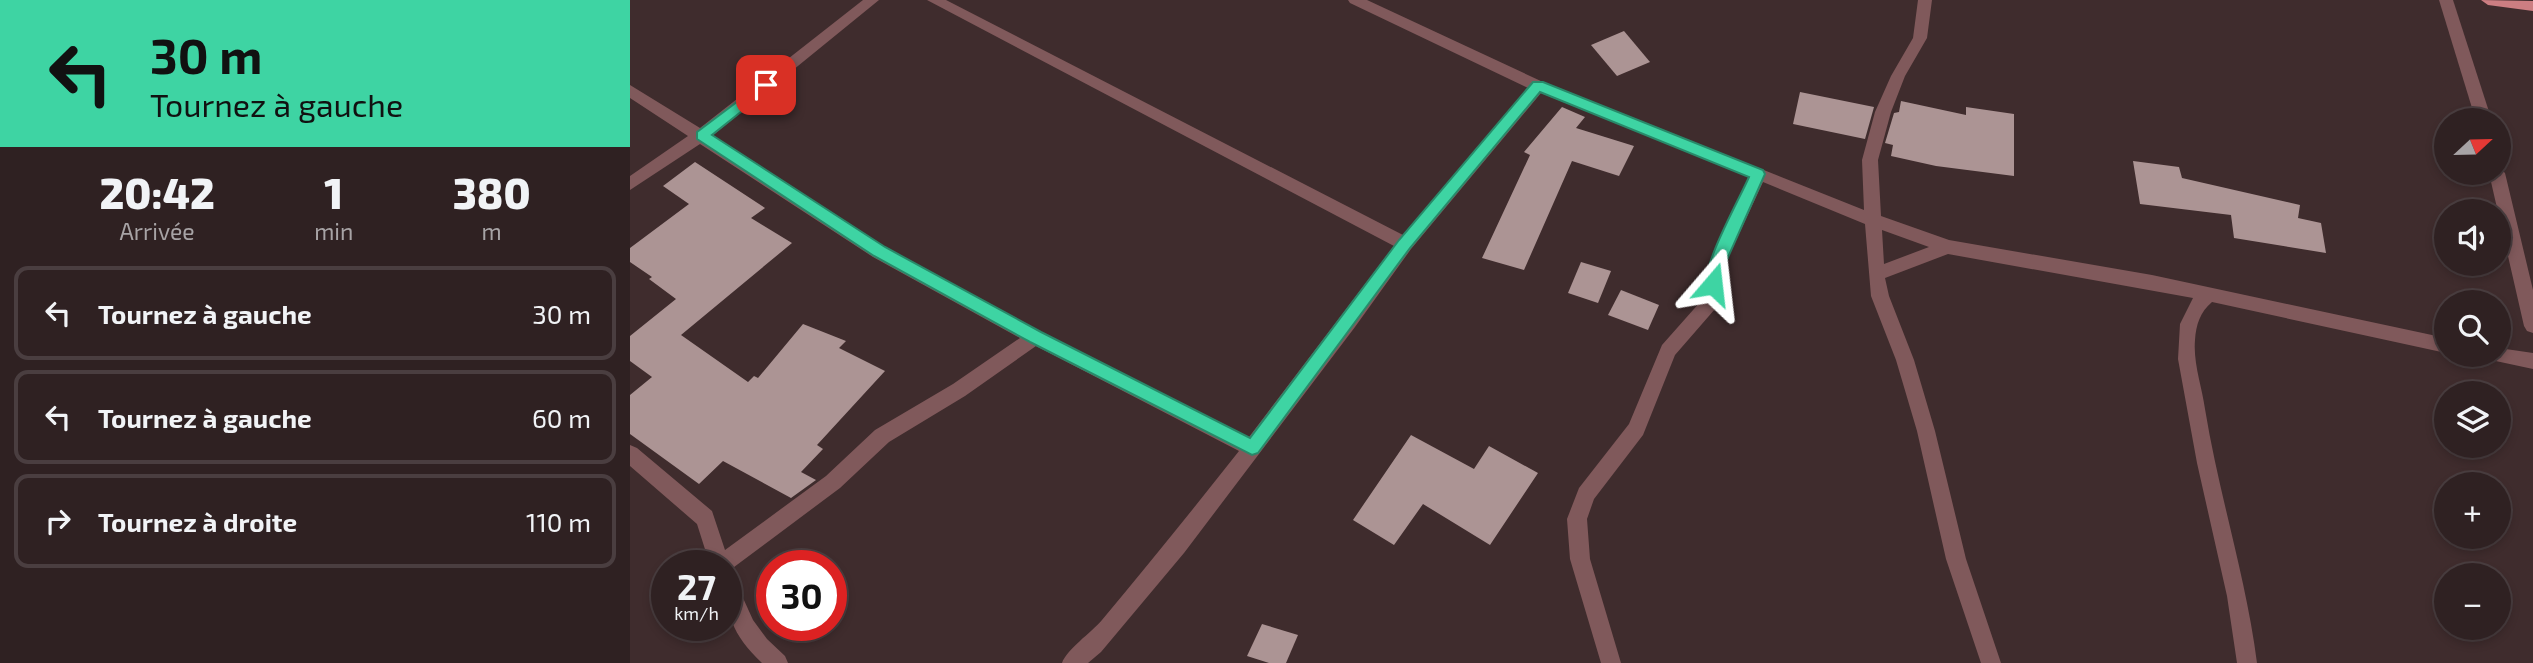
<!DOCTYPE html>
<html lang="fr">
<head>
<meta charset="utf-8">
<style>
  :root { --surface:#2f2122; --page:#3b2e2f; --text:#f1f3f6; --muted:#a7a3a5; --line:#4a3e40 }
  body { margin:0; font-family:"Exo 2",sans-serif; background:var(--page); color:var(--text); height:100vh; display:flex; flex-direction:column; font-size:26px; white-space:nowrap }
  * { box-sizing:border-box; margin:0 }
  p { font-size:23px; color:var(--muted) }
  .icon { flex:none; width:38px; height:38px; fill:none; stroke:currentColor; stroke-width:2; stroke-linecap:round; stroke-linejoin:round }
  .map { position:relative; flex:1; overflow:hidden }
  .details { display:flex; flex-direction:column; background:var(--surface); width:630px }
  .details>* { flex:none }
  .banner { background:#3ed4a3; color:#111; overflow:hidden }
  .needle { width:46px; rotate:68deg }
  .fabs { position:absolute; left:1804px; top:108px; display:grid; gap:14px }
  .fabs a { display:grid; place-items:center; width:77px; height:77px; border-radius:50%; background:var(--surface); box-shadow:0 4px 10px #0003,0 0 0 2px var(--line); font-size:35px }
  .speed { position:absolute; left:21px; top:550px; display:flex; gap:14px; font-size:35px; font-weight:700; text-align:center }
  .speed>* { display:grid; place-content:center; width:91px; height:91px; border-radius:50%; background:var(--surface); box-shadow:0 4px 10px #0003,0 0 0 2px var(--line); line-height:1 }
  .speed small { font-size:18px; font-weight:400 }
  .speed .limit { border:10px solid #d22; background:#fff; color:#111 }
  .pin { position:absolute; display:grid; place-items:center; width:60px; height:60px; color:#fff; margin:-30px; border-radius:14px; box-shadow:0 4px 10px #0006 }
  .me { position:absolute; width:77px; margin:-38px; rotate:17deg; stroke-linejoin:round; filter:drop-shadow(0 0 5px #0008) }
  .turn { display:flex; align-items:center; gap:24px; height:147px; padding:0 35px; font-size:32px }
  .turn .icon { width:91px; height:91px; stroke-width:2.5 }
  .turn b { display:block; font-size:49px; line-height:60px }
  .eta { display:flex; justify-content:space-evenly; align-items:center; height:119px; text-align:center }
  .eta b { font-size:42px; font-weight:800; line-height:49px }
  ul { padding:0; list-style:none }
  li { display:flex; align-items:center; gap:21px; height:94px; margin:0 14px 10px; padding:0 21px; border:4px solid var(--line); border-radius:14px }
  li div { flex:1 }
  li b { display:block; font-size:26px }
  li em { font-style:normal }
  main { display:flex; flex:1; min-height:0 }
  .map>svg:first-child { display:block }
</style>
</head>
<body>
<main>
<section class="details">
<div class="banner">
<div class="turn"><svg class="icon" aria-label="left" viewBox="0 0 24 24"><path d="M17 20v-9H6M10 6l-5 5 5 5"/></svg><div><b>30 m</b>Tournez à gauche</div></div>
</div>
<div class="eta">
<div><b>20:42</b><p>Arrivée</p></div>
<div><b>1</b><p>min</p></div>
<div><b>380</b><p>m</p></div>
</div>
<ul>
<li><svg class="icon" aria-label="left" viewBox="0 0 24 24"><path d="M17 20v-9H6M10 6l-5 5 5 5"/></svg><div><b>Tournez à gauche</b></div><em>30 m</em></li>
<li><svg class="icon" aria-label="left" viewBox="0 0 24 24"><path d="M17 20v-9H6M10 6l-5 5 5 5"/></svg><div><b>Tournez à gauche</b></div><em>60 m</em></li>
<li><svg class="icon" aria-label="right" viewBox="0 0 24 24"><path d="M7 20v-9h11M14 6l5 5-5 5"/></svg><div><b>Tournez à droite</b></div><em>110 m</em></li>
</ul>
</section>
<div class="map">
<svg width="1903" height="663" viewBox="0 0 1903 663">
  <rect width="100%" height="100%" fill="#3f2c2d"/>
  <g fill="#ac9494">
    <polygon points="994,31 1020,62 987,76 961,45"/>
    <polygon points="1170,92 1244,107 1235,139 1163,124"/>
    <polygon points="1271,101 1336,115 1336,107 1384,114 1384,176 1306,166 1261,156 1263,145 1255,143 1264,113 1269,112"/>
    <polygon points="932,107 955,117 946,128 1004,146 989,176 942,161 894,270 852,258 900,155 894,152"/>
    <polygon points="1503,161 1549,167 1552,178 1670,205 1668,218 1691,223 1696,253 1604,238 1601,215 1510,204"/>
    <polygon points="65,162 135,208 121,218 162,243 51,335 118,382 124,376 128,378 173,324 216,341 209,348 255,371 187,445 193,449 171,472 186,480 161,498 93,461 69,484 0,434 0,395 22,377 0,361 0,336 46,299 19,279 22,277 0,262 0,248 59,204 33,186"/>
    <polygon points="951,262 981,271 968,303 938,293"/>
    <polygon points="991,290 1029,305 1018,330 978,315"/>
    <polygon points="781,435 844,469 859,446 908,473 860,545 793,504 764,545 723,520"/>
    <polygon points="632,624 668,635 656,663 639,663 617,656"/>
  </g>
  <g fill="none" stroke-linecap="round" stroke-linejoin="round">
    <g fill="#80595b" fill-rule="evenodd">
      <path d="M233 0H249L82 136 255 247 411 332 619 437 764 246 297 0H316L773 235 898 88 720 3 718 0H737L913 82 1234 210 1232 160 1245 112 1261 76 1283 38 1288 0H1302L1297 38 1275 76 1261 112 1248 160 1251 216 1319 240 1522 275 1816 338V353L1582 302C1570 312 1566 325 1565 340 1563 363 1572 387 1575 409 1589 495 1616 577 1627 663H1607L1597 596 1567 463 1548 359 1550 324 1563 298 1318 254 1255 278 1259 296 1284 360 1305 431 1336 559 1371 663H1351L1316 559 1287 431 1266 360 1241 296 1235 224 1133 182 1095 264 1085 309 1045 355 1013 435 964 499 957 519 960 559 991 663H971L940 559 937 519 949 488 999 424 1032 345 1071 301 1079 264 1119 177 911 93 781 249 725 327 554 553 471 652 458 663H432C437 649 461 633 472 620 519 564 564 508 609 451L406 346 335 396 259 442 210 488 96 573V565H80L67 524 0 466V445L7 448 82 511 95 550 196 476 245 430 323 384 390 338 243 257 70 144 0 190V176L58 136 0 98V85L70 128ZM1252 230 1299 247 1254 264Z"/>
      <polygon points="1809,0 1823,0 1862,121 1846,121"/>
      <polygon points="1869,167 1875,173 1903,290 1903,333 1897,331 1894,326 1859,173 1869,173"/>
      <polygon points="1869,348 1903,353 1903,369 1861,360 1858,355 1869,355"/>
      <path d="M96 573 103 576 123 620 137 639 155 656 158 663H132C101 633 96 615 96 573Z"/>
    </g>
    <polygon fill="#cc7e82" fill-rule="evenodd" points="1851,0 1903,1 1903,11 1858,5"/>
  </g>
  <path fill="#3ed4a3" stroke="#288a6a" stroke-width="2" d="M136 80 143 85 141 88 82 135 255 247 411 332 620 438 769 240 903 82H913L1133 170 1135 174 1095 264 1088 289H1077C1069 270 1110 198 1119 177L910 92 780 248 628 453 622 455 400 342 244 256 67 139V132Z"/>
</svg>
<div class="fabs">
<a><svg class="needle" viewBox="-14 -14 28 28"><path d="M0-13l5 13h-10z" fill="#e53935"/><path d="M0 13l5-13h-10z" fill="#a7a3a5"/></svg></a>
<a><svg class="icon" aria-label="sound" viewBox="0 0 24 24"><path d="M4 9h4l5-4v14l-5-4H4zM17 9q2 3 0 6"/></svg></a>
<a><svg class="icon" aria-label="search" viewBox="0 0 24 24"><circle cx="10" cy="10" r="6"/><path d="M15 15l6 6"/></svg></a>
<a><svg class="icon" aria-label="layers" viewBox="0 0 24 24"><path d="M12 4l9 5-9 5-9-5zM3 14l9 5 9-5"/></svg></a>
<a>+</a>
<a>−</a>
</div>
<div class="speed"><div>27<small>km/h</small></div><div class="limit">30</div></div>
<div class="pin" style="left:136px;top:85px;background:#d93025"><svg class="icon" aria-label="arrive" viewBox="0 0 24 24"><path d="M6 21V4h12l-3 4 3 4H6"/></svg></div>
<svg class="me" style="left:1083px;top:284px" viewBox="-20 -20 40 40"><path d="M0-17L14 15 0 8-14 15z" fill="#3ed4a3" stroke="#fff" stroke-width="4"/></svg>
</div>
</main>
</body>
</html>
